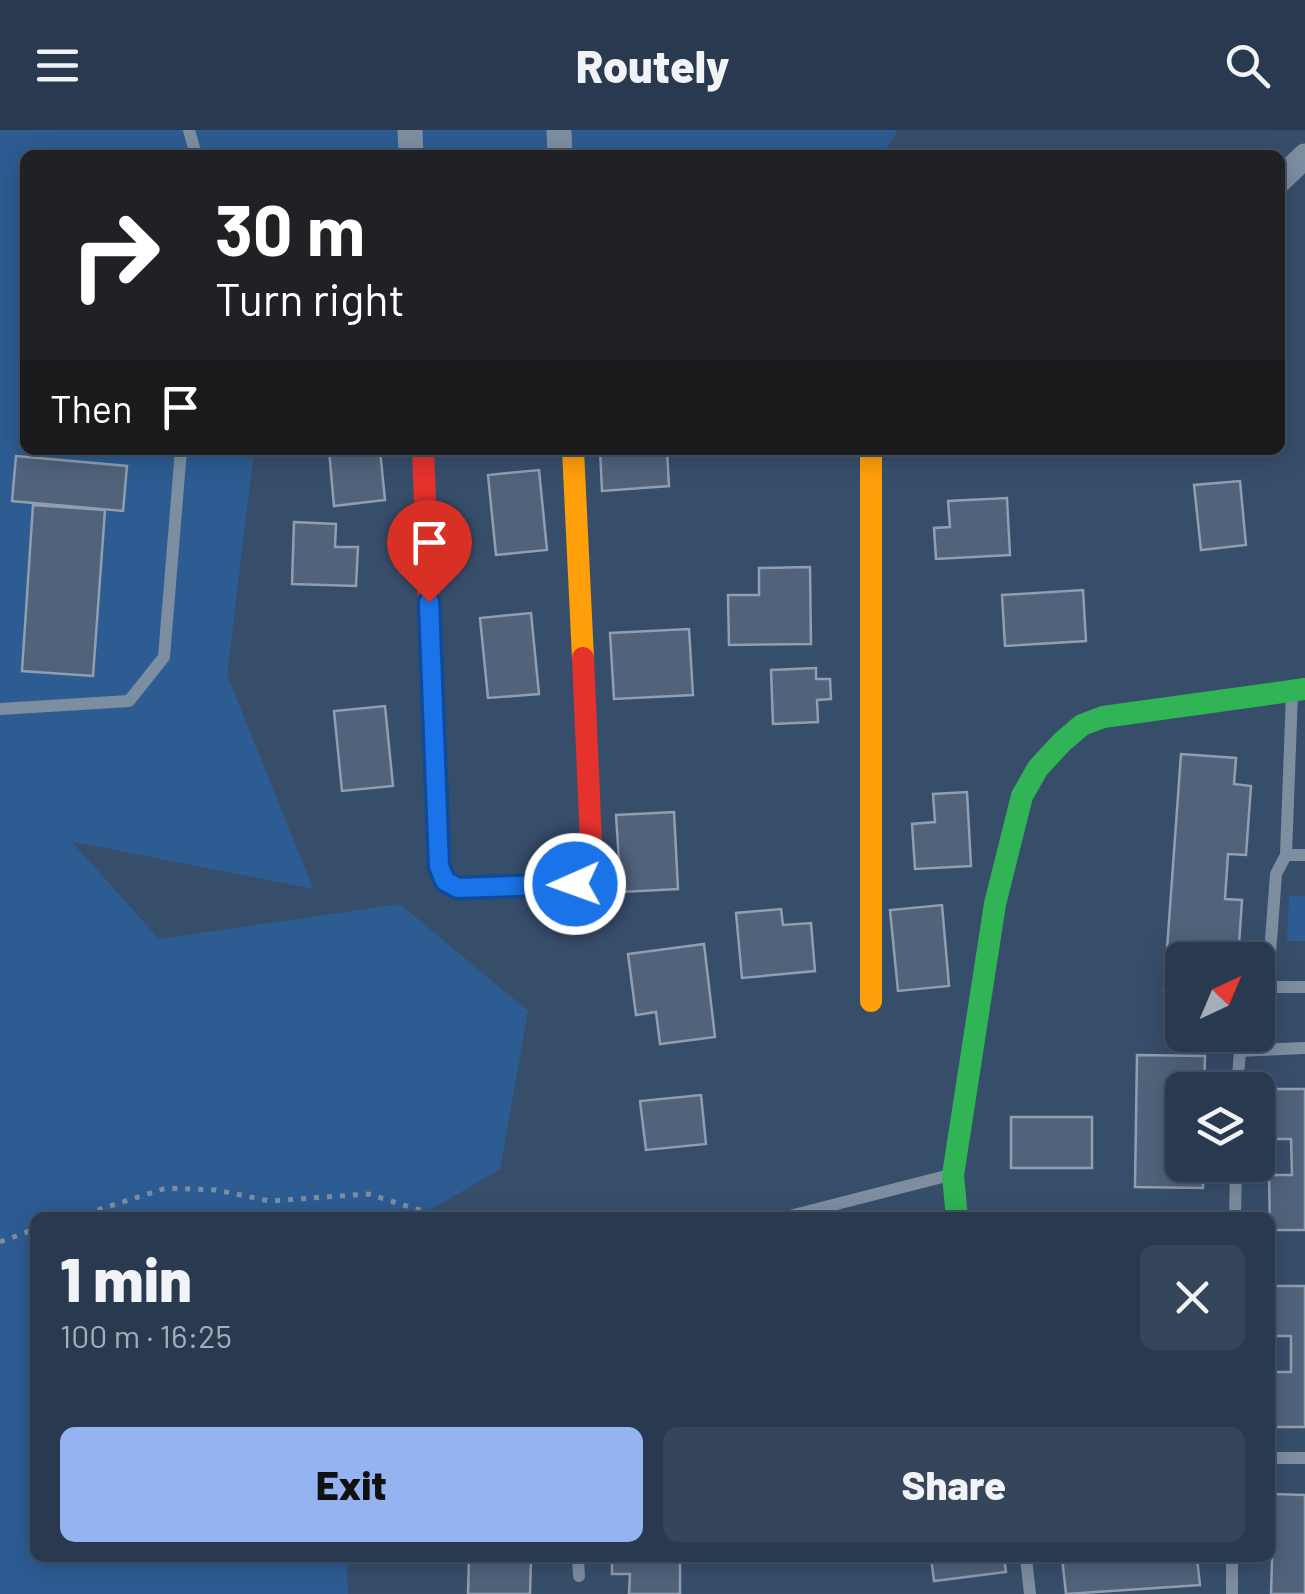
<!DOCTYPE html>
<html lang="en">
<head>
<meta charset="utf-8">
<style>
  :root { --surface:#293a50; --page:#35455a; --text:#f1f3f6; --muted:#a5adb7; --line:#455467; --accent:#95b2f1 }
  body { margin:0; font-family:Barlow,sans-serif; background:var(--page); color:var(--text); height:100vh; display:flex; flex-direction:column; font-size:38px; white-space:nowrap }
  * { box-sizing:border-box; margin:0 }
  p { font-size:32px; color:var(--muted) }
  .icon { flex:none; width:55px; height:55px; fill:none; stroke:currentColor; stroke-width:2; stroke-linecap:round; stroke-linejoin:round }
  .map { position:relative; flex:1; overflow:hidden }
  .sheet { position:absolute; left:30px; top:1082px; width:1245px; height:350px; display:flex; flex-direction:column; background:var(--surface); border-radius:15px; box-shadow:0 5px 25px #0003,0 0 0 2px var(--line) }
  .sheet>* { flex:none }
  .guide { position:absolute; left:20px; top:20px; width:1265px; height:305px; border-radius:15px; box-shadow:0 5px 25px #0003,0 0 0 2px var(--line); background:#202124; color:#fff; overflow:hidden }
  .needle { width:65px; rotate:44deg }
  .buttons { position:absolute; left:1165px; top:812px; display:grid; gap:20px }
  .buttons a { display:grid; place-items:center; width:110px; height:110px; border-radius:15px; background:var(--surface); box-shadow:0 5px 25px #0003,0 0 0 2px var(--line); font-size:50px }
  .pin { position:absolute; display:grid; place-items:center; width:85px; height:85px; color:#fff; margin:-102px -42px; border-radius:50% 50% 50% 0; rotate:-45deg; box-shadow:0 0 10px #0007 }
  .pin .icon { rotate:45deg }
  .me { position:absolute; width:110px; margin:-55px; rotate:268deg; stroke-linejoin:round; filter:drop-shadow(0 0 8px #0008) }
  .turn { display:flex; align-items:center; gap:35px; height:210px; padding:0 30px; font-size:45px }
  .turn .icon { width:130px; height:130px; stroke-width:2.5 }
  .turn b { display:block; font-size:70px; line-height:85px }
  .then { display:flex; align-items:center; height:95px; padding:0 30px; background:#0003; gap:20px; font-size:38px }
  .round { display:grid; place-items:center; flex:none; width:105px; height:105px; border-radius:15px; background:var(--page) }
  .headline { display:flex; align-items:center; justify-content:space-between; height:170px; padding:0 30px }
  h1 { font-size:60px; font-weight:800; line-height:75px }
  .button { display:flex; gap:20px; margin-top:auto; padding:20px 30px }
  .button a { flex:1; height:115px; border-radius:15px; background:var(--accent); color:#111; font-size:40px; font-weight:800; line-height:115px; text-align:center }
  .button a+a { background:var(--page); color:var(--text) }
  header { display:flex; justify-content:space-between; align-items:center; height:130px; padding:0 30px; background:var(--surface); font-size:45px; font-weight:800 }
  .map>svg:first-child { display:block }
</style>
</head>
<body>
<header><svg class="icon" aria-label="menu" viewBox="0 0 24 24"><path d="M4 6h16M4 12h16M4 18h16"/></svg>Routely<svg class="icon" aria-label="search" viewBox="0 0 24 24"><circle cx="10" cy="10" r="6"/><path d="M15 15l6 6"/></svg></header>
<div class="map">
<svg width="1305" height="1464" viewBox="0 0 1305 1464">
  <rect width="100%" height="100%" fill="#374e6b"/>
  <g fill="#2d5c93">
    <polygon points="0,0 898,0 882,25 25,25 25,320 254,320 227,545 313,759 71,711 159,809 400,774 528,881 500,1039 418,1087 35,1088 35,1428 347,1428 348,1464 0,1464"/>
    <polygon points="1289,766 1305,766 1305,811 1287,811"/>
  </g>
  <g fill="#50637b" stroke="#909eb0" stroke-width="2.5">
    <polygon points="329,320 380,320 385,370 334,376"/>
    <polygon points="600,320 667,320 669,356 602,361"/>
    <polygon points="16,326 127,336 123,381 12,371"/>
    <polygon points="539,340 547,420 496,425 488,345"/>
    <polygon points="1240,351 1246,415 1201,420 1194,355"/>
    <polygon points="1007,368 1010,425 936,429 934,398 950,397 948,371"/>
    <polygon points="33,375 105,380 93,546 22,541"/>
    <polygon points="294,392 336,394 335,417 358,417 356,456 292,454"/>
    <polygon points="810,437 811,514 729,515 728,465 759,465 759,438"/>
    <polygon points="1083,460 1086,511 1005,516 1002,465"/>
    <polygon points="531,483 539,564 488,568 480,488"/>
    <polygon points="689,499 693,565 614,569 610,503"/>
    <polygon points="816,538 816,549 830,549 831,569 817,570 818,592 773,594 771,540"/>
    <polygon points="385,576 393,656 342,661 334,581"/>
    <polygon points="1181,624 1236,628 1234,654 1251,656 1246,725 1228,724 1225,769 1242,770 1238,830 1182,830 1182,862 1164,861"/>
    <polygon points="967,662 971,736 915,739 912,694 935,692 933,664"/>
    <polygon points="674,682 678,759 621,762 616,685"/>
    <polygon points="942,775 949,856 898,861 890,780"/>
    <polygon points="781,779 783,795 811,793 815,841 742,848 736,783"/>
    <polygon points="704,814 715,907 660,914 656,882 636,885 628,824"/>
    <polygon points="1137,925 1205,926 1204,960 1182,960 1182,1035 1203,1035 1203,1058 1135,1057"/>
    <polygon points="1268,959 1305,959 1305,1100 1270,1100 1269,1045 1292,1045 1291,1009 1269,1009"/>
    <polygon points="701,965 706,1014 646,1020 640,971"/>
    <rect x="1011" y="987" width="81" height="51"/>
    <polygon points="1270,1156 1305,1156 1305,1297 1270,1297 1270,1242 1291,1242 1291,1206 1270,1206"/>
    <polygon points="1274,1364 1305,1365 1305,1464 1271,1464"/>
    <polygon points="469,1428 531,1428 530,1464 468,1464"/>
    <polygon points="612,1428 680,1428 680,1464 629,1464 630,1444 612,1444"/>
    <polygon points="931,1428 1004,1428 1006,1442 934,1451"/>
    <polygon points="1062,1428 1197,1428 1200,1455 1066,1464"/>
  </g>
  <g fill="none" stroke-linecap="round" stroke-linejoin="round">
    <g stroke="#7d8ea1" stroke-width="5" stroke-dasharray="5 8" stroke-linecap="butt">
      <polyline points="73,1088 166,1058 216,1060 270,1071 368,1064 446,1088"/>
      <polyline points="0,1112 35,1099"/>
    </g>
    <g stroke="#7d8ea1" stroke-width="12">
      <polyline points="189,0 196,25"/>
      <polyline points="1292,563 1286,725 1276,744 1268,850 1275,857 1305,857"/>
      <polyline points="0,579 129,571 164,527 181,320"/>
      <polyline points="1286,725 1305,725"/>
      <polyline points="1237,960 1240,921 1305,918"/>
      <polyline points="782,1088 950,1045"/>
      <polyline points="1235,1088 1236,1035"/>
      <polyline points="1270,1328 1305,1328"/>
      <polyline points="578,1428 579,1446"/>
      <polyline points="1026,1428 1030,1464"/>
      <polyline points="1232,1464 1232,1428"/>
    </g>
    <g stroke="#7d8ea1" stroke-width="25">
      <polyline points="410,0 411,25"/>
      <polyline points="559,0 560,25"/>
      <polyline points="1280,50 1305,26"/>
    </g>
    <polyline stroke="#30b455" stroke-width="22" points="957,1088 953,1045 995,774 1022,666 1038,638 1062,612 1082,595 1103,587 1305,559"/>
    <g stroke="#ff9f0a" stroke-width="22">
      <polyline points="573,320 583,528"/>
      <polyline points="871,320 871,871"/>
    </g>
    <polyline stroke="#e5322d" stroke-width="22" points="423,320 439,737 445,751 458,758 575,753 592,735 583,528"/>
  </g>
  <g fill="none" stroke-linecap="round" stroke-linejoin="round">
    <g stroke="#114b97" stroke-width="25">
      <polyline id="route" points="429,472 439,736 445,751 458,758 575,754"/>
    </g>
    <use href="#route" stroke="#1a73e8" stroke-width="18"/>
  </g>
</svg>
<div class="buttons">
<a><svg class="needle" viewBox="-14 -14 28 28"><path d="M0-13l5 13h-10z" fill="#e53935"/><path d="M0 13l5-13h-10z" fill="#a5adb7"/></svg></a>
<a><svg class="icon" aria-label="layers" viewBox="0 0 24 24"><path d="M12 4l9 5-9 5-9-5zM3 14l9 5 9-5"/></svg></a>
</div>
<div class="pin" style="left:429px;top:472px;background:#d93025"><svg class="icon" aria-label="arrive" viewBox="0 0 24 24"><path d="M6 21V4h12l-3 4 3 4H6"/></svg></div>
<svg class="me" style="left:575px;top:754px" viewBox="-20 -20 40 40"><circle r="17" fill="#1a73e8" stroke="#fff" stroke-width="3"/><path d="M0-11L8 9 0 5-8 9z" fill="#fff"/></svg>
<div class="guide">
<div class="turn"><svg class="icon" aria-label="right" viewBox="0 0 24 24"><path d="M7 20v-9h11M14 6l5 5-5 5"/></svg><div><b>30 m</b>Turn right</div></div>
<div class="then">Then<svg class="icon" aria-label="arrive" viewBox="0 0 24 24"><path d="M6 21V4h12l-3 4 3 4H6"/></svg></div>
</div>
<section class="sheet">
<div class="headline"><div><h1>1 min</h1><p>100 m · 16:25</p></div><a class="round"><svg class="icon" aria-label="close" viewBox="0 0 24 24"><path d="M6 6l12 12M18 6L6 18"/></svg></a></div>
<div class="button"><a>Exit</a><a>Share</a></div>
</section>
</div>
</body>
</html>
